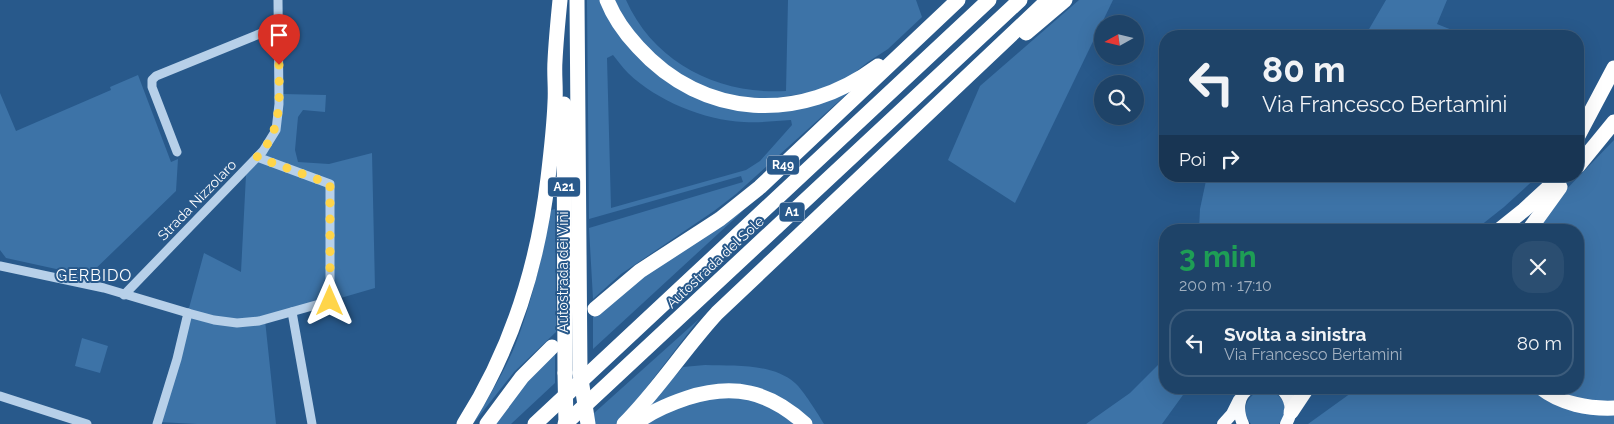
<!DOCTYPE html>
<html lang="it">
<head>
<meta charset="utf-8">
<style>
  :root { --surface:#1e4368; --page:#2b4e71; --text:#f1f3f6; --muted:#a1b0c0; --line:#3c5c7c }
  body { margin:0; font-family:Raleway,sans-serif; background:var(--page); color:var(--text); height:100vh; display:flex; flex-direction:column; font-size:19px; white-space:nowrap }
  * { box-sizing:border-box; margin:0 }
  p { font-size:16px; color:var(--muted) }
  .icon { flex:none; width:28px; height:28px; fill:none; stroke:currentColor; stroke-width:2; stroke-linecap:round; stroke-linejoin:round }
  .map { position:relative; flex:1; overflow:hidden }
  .drawer { position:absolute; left:1159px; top:224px; width:425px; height:170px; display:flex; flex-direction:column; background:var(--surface); border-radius:20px; box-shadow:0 5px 20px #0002,0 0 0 1px var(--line) }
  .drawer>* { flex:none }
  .guide { position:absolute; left:1159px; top:30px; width:425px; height:152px; border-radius:20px; box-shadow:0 5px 20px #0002,0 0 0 1px var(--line); background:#1e4368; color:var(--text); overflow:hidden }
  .needle { width:32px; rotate:262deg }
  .tools { position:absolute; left:1094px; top:15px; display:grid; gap:10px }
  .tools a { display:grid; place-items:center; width:50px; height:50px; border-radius:50%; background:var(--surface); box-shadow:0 5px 20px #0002,0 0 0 1px var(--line); font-size:25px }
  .pin { position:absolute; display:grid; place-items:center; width:42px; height:42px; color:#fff; margin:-51px -21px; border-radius:50% 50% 50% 0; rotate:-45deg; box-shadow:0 0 5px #0007 }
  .pin .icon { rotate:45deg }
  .me { position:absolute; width:55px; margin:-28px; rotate:0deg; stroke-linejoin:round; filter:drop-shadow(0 0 4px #0008) }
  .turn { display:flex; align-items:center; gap:18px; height:105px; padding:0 20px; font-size:22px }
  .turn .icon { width:65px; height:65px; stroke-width:2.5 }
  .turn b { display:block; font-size:35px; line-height:42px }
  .then { display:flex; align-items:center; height:48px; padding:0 20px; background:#0003; gap:10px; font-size:19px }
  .round { display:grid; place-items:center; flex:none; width:52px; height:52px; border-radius:20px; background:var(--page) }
  .head { display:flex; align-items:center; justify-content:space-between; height:85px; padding:0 20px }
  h1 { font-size:30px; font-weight:700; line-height:38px; color:#1e9e55 }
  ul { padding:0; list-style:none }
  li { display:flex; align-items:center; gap:15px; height:68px; margin:0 10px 8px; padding:0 10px; border:2px solid var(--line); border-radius:20px }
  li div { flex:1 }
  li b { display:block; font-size:19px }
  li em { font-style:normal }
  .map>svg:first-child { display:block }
</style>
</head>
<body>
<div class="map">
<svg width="1614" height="424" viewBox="0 0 1614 424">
  <rect width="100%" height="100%" fill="#28598b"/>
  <g fill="#3d73a7" fill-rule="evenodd">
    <path d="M587 0H602L626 42 729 107 847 91 848 93 736 194 714 211 621 274 593 299 589 228 743 182 741 176 589 219ZM613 55C618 61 622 67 628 73 657 101 704 120 744 122 759 123 775 121 791 120L792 125 760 161 746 170 611 208 607 58Z"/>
    <path d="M613 0H626C654 63 719 95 786 91L788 0H916L922 17 888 49 868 62 849 77 813 92 770 99 723 95 685 80 636 38Z"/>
    <polygon points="1079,0 1113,0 1015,203 948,160 980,86"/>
    <polygon points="1386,0 1447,0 1437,24 1467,36 1365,36"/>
    <polygon points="138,75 171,162 178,159 176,191 88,276 6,258 0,250 0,93 16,131 111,90 110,87"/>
    <polygon points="283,94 326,95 325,112 303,110 298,117 295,150 298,162 329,164 372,153 375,288 265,320 276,424 197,424 158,422 204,253 241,272 246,175 267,152"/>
    <polygon points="1614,140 1614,405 1597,405 1548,388 1578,388 1578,230 1533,230 1559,197"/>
    <polygon points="1207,176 1538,176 1504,207 1475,230 1199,230 1200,209"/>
    <path d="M555 209 556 332 514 372 473 424C488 398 505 371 516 343 533 299 542 255 551 210Z"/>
    <polygon points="744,210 593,349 593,317 622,291"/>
    <polygon points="699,319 623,418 616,424 594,424 593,414"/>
    <polygon points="82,338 108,346 100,373 75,366"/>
    <polygon points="555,353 555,383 511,424 493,424 516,393"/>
    <polygon points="1165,358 1165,388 1188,388 1162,424 1086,424 1130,393"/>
    <path d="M705 365C734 366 772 363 795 383 803 390 818 414 824 424H810L724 384C698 385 678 394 655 405L650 404 683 367Z"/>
    <polygon points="1358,388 1533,388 1544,397 1614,414 1614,424 1308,424"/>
    <path d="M1262 390C1281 390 1293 409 1279 424H1251C1240 411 1246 395 1262 390Z"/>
    <polygon points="718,395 761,401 796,424 642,424 665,411"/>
  </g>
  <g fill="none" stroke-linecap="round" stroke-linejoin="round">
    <g stroke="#b7d0e9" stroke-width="9">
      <polyline points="177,152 152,87 152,80 156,76 279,26"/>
      <polyline points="0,266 104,288 188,313 214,320 237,323 259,321 330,301 330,184 257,157"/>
      <polyline points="124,295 263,151 276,130 279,104 278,0"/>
      <polyline points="292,312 312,424"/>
      <polyline points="0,396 87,424"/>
      <polyline points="157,424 177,359 188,313"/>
    </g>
    <g stroke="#fafcfe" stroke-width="12">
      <path d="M1280 388C1291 397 1294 411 1286 424"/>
      <polyline points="1223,424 1232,414 1239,400"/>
      <path d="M1243 424C1237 411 1237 396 1250 388"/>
    </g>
    <g stroke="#fff" stroke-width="15">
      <polyline points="577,0 580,373"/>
      <path d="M607 0C614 18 625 33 638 47 704 120 801 123 878 66"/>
      <polyline points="1026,33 1065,0"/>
      <polyline points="564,104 565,373"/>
      <polyline points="1578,136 1614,68"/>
      <polyline points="1578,166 1614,122"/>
      <polyline points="1499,230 1524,210 1561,176"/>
      <polyline points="1529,230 1560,187"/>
      <polyline points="595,309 640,271 720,219 760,187 958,0"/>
      <path d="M1541 388C1561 404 1589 409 1614 408"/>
      <polyline points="1291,412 1307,388"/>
      <path d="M464 424C511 350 538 264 548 178 551 153 554 128 555 102 556 88 554 74 555 61 556 40 558 20 560 0"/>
      <polyline points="487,424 522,377 552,347"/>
      <polyline points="535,424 989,0"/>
      <polyline points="565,424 1020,0"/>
      <path d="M624 424C658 390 684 349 717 313L1048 0"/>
      <path d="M635 424C650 412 669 404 687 398 733 383 769 391 805 424"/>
    </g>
    <g stroke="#fff" stroke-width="15">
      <polyline points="565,373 566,424"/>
      <polyline points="580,373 588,424"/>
    </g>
  </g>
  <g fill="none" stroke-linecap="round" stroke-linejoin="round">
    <path stroke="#ffd54a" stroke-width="9" stroke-dasharray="0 16.2" d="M279 65C279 99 283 131 257 157L330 184V301"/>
  </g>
  <g text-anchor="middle" stroke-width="4" stroke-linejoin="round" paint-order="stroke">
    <g fill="#28598b" stroke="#becddc" stroke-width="1">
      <rect x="767" y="155.5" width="32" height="19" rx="4"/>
      <rect x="548" y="177.5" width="32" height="19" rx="4"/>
      <rect x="779.5" y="202.5" width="25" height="19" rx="4"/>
    </g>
    <g font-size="12" font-weight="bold" fill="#fff">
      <text x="783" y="169">R49</text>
      <text x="564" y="191">A21</text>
      <text x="792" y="216">A1</text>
    </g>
    <g font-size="14" fill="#fff" stroke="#28598b">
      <text transform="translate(197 200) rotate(-46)" y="5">Strada Nizzolaro</text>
      <text transform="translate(715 262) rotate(-43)" y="5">Autostrada del Sole</text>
      <text transform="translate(563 272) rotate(-90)" y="5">Autostrada dei Vini</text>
    </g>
    <g font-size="16" letter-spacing="1" fill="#fff" stroke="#28598b">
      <text x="94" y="281">GERBIDO</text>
    </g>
  </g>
</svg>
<div class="tools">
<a><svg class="needle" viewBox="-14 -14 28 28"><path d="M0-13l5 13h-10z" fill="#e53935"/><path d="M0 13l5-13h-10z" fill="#a1b0c0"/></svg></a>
<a><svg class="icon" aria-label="search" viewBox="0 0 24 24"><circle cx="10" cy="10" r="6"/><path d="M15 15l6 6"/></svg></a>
</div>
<div class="pin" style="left:279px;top:65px;background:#d93025"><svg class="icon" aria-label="arrive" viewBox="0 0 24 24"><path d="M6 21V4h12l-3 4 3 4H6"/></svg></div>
<svg class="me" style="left:330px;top:301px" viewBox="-20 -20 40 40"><path d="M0-17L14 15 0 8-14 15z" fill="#ffd54a" stroke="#fff" stroke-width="4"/></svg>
<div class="guide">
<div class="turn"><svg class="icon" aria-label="left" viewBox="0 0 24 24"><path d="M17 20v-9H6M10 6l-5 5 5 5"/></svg><div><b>80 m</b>Via Francesco Bertamini</div></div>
<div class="then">Poi<svg class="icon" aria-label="right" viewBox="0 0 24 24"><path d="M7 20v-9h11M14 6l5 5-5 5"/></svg></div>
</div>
<section class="drawer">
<div class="head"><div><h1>3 min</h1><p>200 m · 17:10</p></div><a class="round"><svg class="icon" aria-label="close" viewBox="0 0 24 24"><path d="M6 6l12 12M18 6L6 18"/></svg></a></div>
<ul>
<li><svg class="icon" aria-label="left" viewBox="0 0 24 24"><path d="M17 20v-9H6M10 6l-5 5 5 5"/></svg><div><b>Svolta a sinistra</b><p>Via Francesco Bertamini</p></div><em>80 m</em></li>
</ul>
</section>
</div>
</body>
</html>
